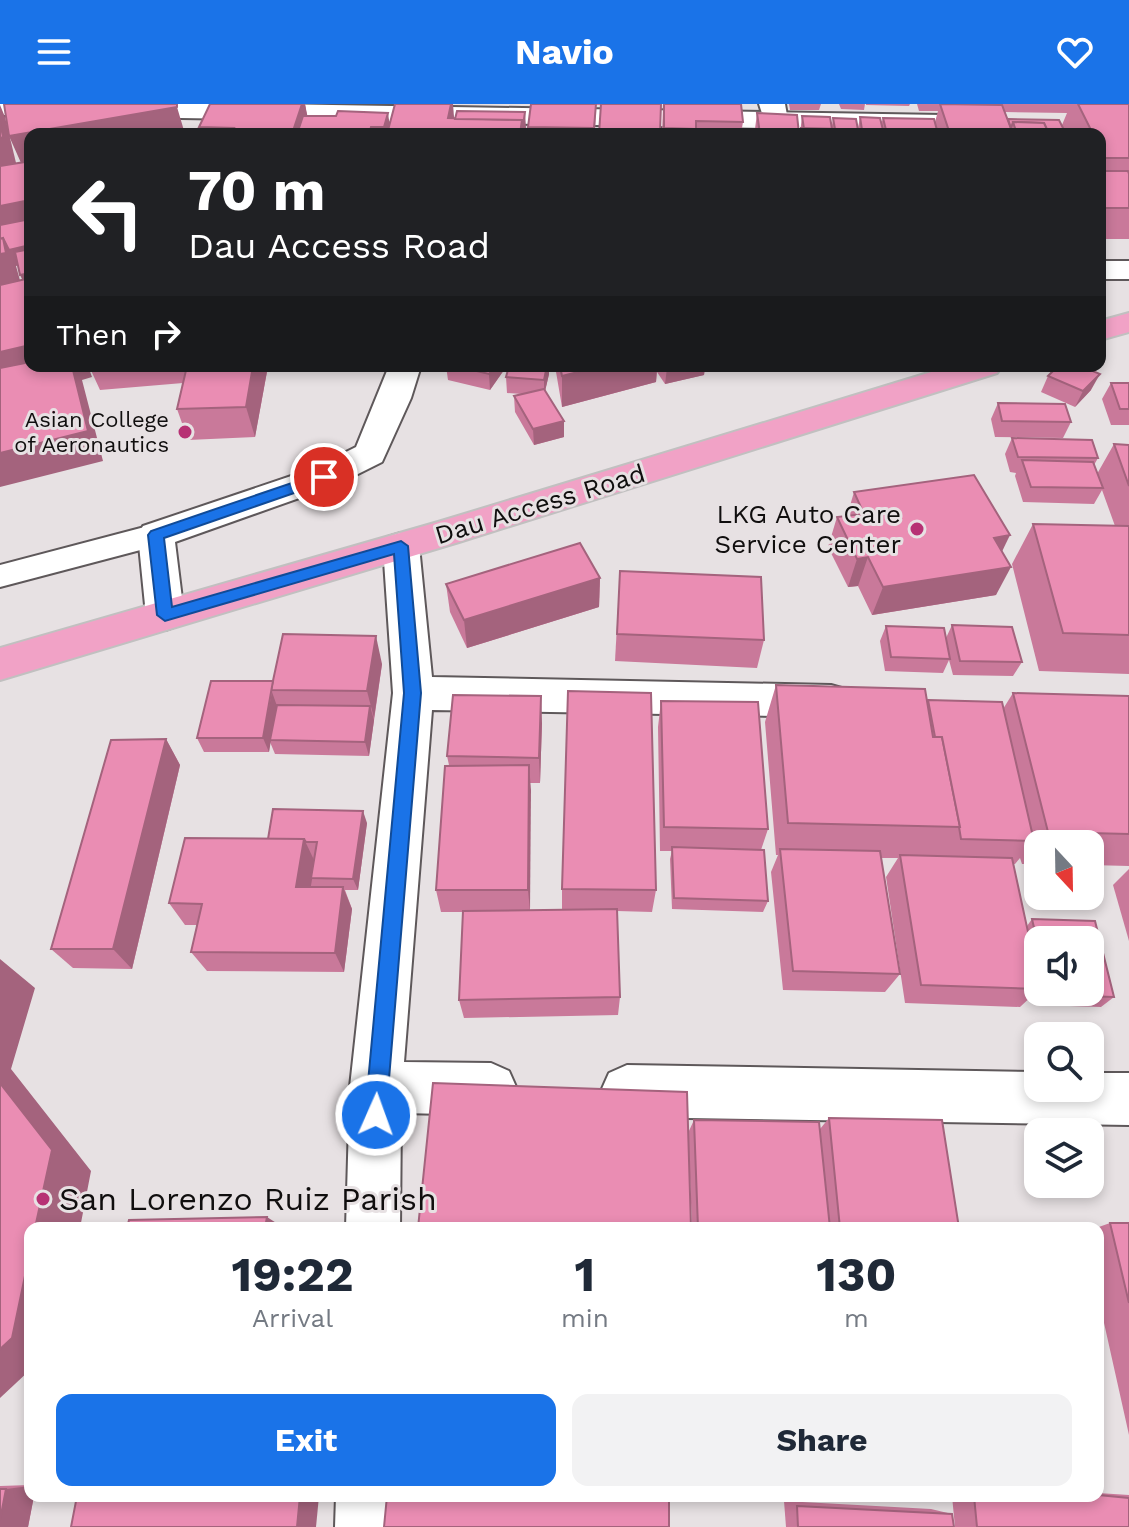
<!DOCTYPE html>
<html lang="en">
<head>
<meta charset="utf-8">
<style>
  :root { --surface:#fff; --page:#f2f2f3; --text:#1f2937; --muted:#747a83; --accent:#1a73e8 }
  body { margin:0; font-family:"Work Sans",sans-serif; background:var(--page); color:var(--text); height:100vh; display:flex; flex-direction:column; font-size:30px; white-space:nowrap }
  * { box-sizing:border-box; margin:0 }
  p { font-size:26px; color:var(--muted) }
  .icon { flex:none; width:44px; height:44px; fill:none; stroke:currentColor; stroke-width:2; stroke-linecap:round; stroke-linejoin:round }
  .map { position:relative; flex:1; overflow:hidden }
  .panel { position:absolute; left:24px; top:1118px; width:1080px; height:280px; display:flex; flex-direction:column; background:var(--surface); border-radius:16px; box-shadow:0 4px 12px #0003 }
  .panel>* { flex:none }
  .guide { position:absolute; left:24px; top:24px; width:1082px; height:244px; border-radius:16px; box-shadow:0 4px 12px #0003; background:#202124; color:#fff; overflow:hidden }
  .needle { width:52px; rotate:158deg }
  .buttons { position:absolute; left:1024px; top:726px; display:grid; gap:16px }
  .buttons a { display:grid; place-items:center; width:80px; height:80px; border-radius:16px; background:var(--surface); box-shadow:0 4px 12px #0003; font-size:40px }
  .pin { position:absolute; display:grid; place-items:center; width:68px; height:68px; color:#fff; margin:-34px; border:4px solid #fff; border-radius:50%; box-shadow:0 2px 8px #0007 }
  .me { position:absolute; width:88px; margin:-44px; rotate:2deg; stroke-linejoin:round; filter:drop-shadow(0 0 6px #0008) }
  .turn { display:flex; align-items:center; gap:28px; height:168px; padding:0 32px; font-size:36px }
  .turn .icon { width:104px; height:104px; stroke-width:2.5 }
  .turn b { display:block; font-size:56px; line-height:68px }
  .then { display:flex; align-items:center; height:76px; padding:0 32px; background:#0003; gap:16px; font-size:30px }
  .eta { display:flex; justify-content:space-evenly; align-items:center; height:136px; text-align:center }
  .eta b { font-size:48px; font-weight:700; line-height:56px }
  .cta { display:flex; gap:16px; margin-top:auto; padding:16px 32px }
  .cta a { flex:1; height:92px; border-radius:16px; background:var(--accent); color:#fff; font-size:32px; font-weight:700; line-height:92px; text-align:center }
  .cta a+a { background:var(--page); color:var(--text) }
  header { display:flex; justify-content:space-between; align-items:center; height:104px; padding:0 32px; background:var(--accent); color:#fff; font-size:36px; font-weight:700 }
  .map>svg:first-child { display:block }
</style>
</head>
<body>
<header><svg class="icon" aria-label="menu" viewBox="0 0 24 24"><path d="M4 6h16M4 12h16M4 18h16"/></svg>Navio<svg class="icon" aria-label="heart" viewBox="0 0 24 24"><path d="M12 20l-8-8c-3-5 5-10 8-4 3-6 11-1 8 4z"/></svg></header>
<div class="map">
<svg width="1129" height="1423" viewBox="0 0 1129 1423">
  <rect width="100%" height="100%" fill="#e7e1e3"/>
  <g fill="none" stroke-linecap="round" stroke-linejoin="round">
    <g stroke="#5e585a" stroke-width="4">
      <polygon id="lane" points="156,420 167,423 171,431 167,439 0,483 0,461"/>
    </g>
    <g stroke="#5e585a" stroke-width="4">
      <g id="street">
        <polygon points="759,0 785,0 788,17 784,22 766,22"/>
        <rect x="1100" y="157" width="29" height="18"/>
        <polygon points="389,262 421,262 411,294 382,358 336,381 175,438 184,511 179,521 165,526 151,521 146,511 138,431 143,422 312,365 356,343"/>
        <polygon points="401,429 414,433 419,442 432,573 831,581 845,585 851,597 845,609 831,613 432,606 404,958 491,959 509,967 517,985 509,1003 491,1011 401,1009 400,1124 346,1124 350,983 393,589 383,442 388,433"/>
        <polygon points="627,961 1038,968 1038,984 1090,984 1090,969 1129,969 1129,1021 627,1013 609,1005 601,987 609,969"/>
        <polygon points="336,1392 398,1392 397,1423 335,1423"/>
      </g>
    </g>
    <g stroke="#5e585a" stroke-width="4">
      <polygon id="secondary" points="0,0 273,0 943,11 952,14 956,19 952,24 943,27 0,11"/>
    </g>
    <g stroke="#c1c0c0" stroke-width="4">
      <g id="primary">
        <polygon points="1129,209 1129,228 1100,236 1100,217"/>
        <polygon points="951,262 1002,262 997,269 459,438 0,576 0,544 438,418"/>
      </g>
    </g>
    <use href="#lane" fill="#fff" fill-rule="evenodd"/>
    <use href="#street" fill="#fff" fill-rule="evenodd"/>
    <use href="#secondary" fill="#fff" fill-rule="evenodd"/>
    <use href="#primary" fill="#f1a2c6" fill-rule="evenodd"/>
  </g>
  <g fill="#c9799a" fill-rule="evenodd">
    <polygon points="210,0 305,0 307,12 390,20 454,15 526,24 525,30 201,30 199,23"/>
    <polygon points="531,0 661,0 596,1 595,30 528,30"/>
    <polygon points="663,0 743,18 741,30 662,30"/>
    <polygon points="789,0 821,0 819,6 790,6"/>
    <polygon points="839,0 865,0 864,6 841,5"/>
    <polygon points="866,0 910,0 909,2 866,1"/>
    <path d="M917 0H1129V135H1100V30H800L802 12 832 21 833 14 858 24 860 13 881 21 883 14 935 18 938 7H919ZM1005 8 1067 9 1062 21 1008 15Z"/>
    <polygon points="757,9 799,30 756,30 755,25"/>
    <polygon points="89,262 268,262 255,333 188,336 177,305 183,279 100,286"/>
    <polygon points="446,262 504,262 504,266 490,286 448,276"/>
    <polygon points="509,262 549,262 549,270 545,287 564,333 534,341 515,308 514,292 522,290 507,289 506,273"/>
    <polygon points="555,262 750,262 750,263 705,263 704,271 665,280 657,268 656,278 562,303"/>
    <polygon points="1048,272 1091,286 1075,303 1041,288"/>
    <polygon points="1111,279 1129,279 1129,321 1111,321 1102,295"/>
    <polygon points="998,299 1071,318 1063,334 995,333 991,315"/>
    <polygon points="1012,334 1098,354 1094,361 1097,370 1114,340 1129,341 1129,570 1039,567 1012,460 1033,420 1115,422 1102,386 1094,400 1023,398 1015,372 1016,369 1010,368 1005,350"/>
    <polygon points="854,388 1002,448 996,491 872,511 858,482 848,483 828,443 837,413 847,412"/>
    <polygon points="620,467 764,536 757,564 615,557"/>
    <polygon points="600,474 599,503 467,544 450,508 446,480"/>
    <polygon points="952,521 1022,558 1013,572 953,571 949,556 943,569 885,567 880,537 886,522 946,534"/>
    <polygon points="382,560 369,652 275,650 270,638 269,648 204,648 197,634 273,577"/>
    <path d="M776 581 927 598 928 596 1003 605 1013 589 1129 592V762L1090 761V740H1038V760H1022L1020 754 1015 760H1013L1027 822 1032 815 1114 893 1101 903 1038 901 1035 889 1020 903 905 899 886 773 898 754H881L900 870 885 888 783 886 771 768 778 751H776L765 618ZM1038 836 1090 888H1038Z"/>
    <polygon points="661,597 768,725 761,746 768,797 763,808 672,805 670,755 672,747 660,747 658,623"/>
    <polygon points="542,619 540,679 530,679 530,806 562,806 562,785 656,786 652,808 617,807 620,893 618,911 464,914 459,896 463,808 441,808 436,786 449,661 447,652"/>
    <polygon points="166,635 180,661 132,865 73,864 51,845"/>
    <polygon points="367,719 358,786 345,786 352,805 344,868 207,867 191,848 197,821 185,821 169,799 268,735"/>
    <polygon points="1129,765 1129,837 1113,781"/>
    <polygon points="829,1014 959,1124 692,1124 689,1048 691,1124 418,1124 688,1029 694,1016 820,1025"/>
    <polygon points="1110,1119 1129,1119 1129,1331 1098,1192 1098,1124 1096,1124"/>
    <polygon points="30,1381 30,1392 34,1392 28,1423 0,1423 0,1382"/>
    <polygon points="1098,1389 1129,1391 1129,1423 955,1423 952,1392 1098,1392"/>
    <polygon points="784,1397 931,1405 952,1410 954,1423 786,1423"/>
  </g>
  <g fill="#a4637d">
    <polygon points="302,0 305,0 310,25 308,30 292,30"/>
    <polygon points="451,0 453,0 455,26 448,14"/>
    <polygon points="0,1 5,13 17,63 0,66"/>
    <polygon points="177,3 185,30 30,30 30,61 27,61 30,69 30,79 9,32"/>
    <polygon points="525,8 526,24 525,30 522,30"/>
    <polygon points="388,9 391,30 385,30 384,23"/>
    <polygon points="30,96 30,159 16,162 21,180 0,184 0,102"/>
    <polygon points="30,169 30,187 28,187 20,171"/>
    <polygon points="30,241 30,262 88,262 92,273 82,276 103,357 0,383 0,248"/>
    <polygon points="253,262 268,262 255,333 246,303"/>
    <polygon points="495,262 504,262 504,266 490,286 489,270"/>
    <polygon points="547,262 549,262 549,270 544,292 544,276"/>
    <polygon points="602,262 657,262 656,278 562,303 562,272"/>
    <polygon points="677,262 705,262 704,271 665,280 667,264"/>
    <polygon points="1100,270 1091,286 1075,303 1083,287"/>
    <polygon points="564,317 564,333 534,341 533,325"/>
    <polygon points="1010,431 996,460 994,434"/>
    <polygon points="868,453 858,482 848,483 857,455"/>
    <polygon points="1011,463 996,491 872,511 883,483"/>
    <polygon points="600,474 599,503 467,544 464,516"/>
    <polygon points="376,532 382,560 374,614 367,587"/>
    <polygon points="272,588 277,602 269,648 263,634"/>
    <polygon points="541,592 542,619 540,679 539,654"/>
    <polygon points="370,602 374,616 369,652 365,638"/>
    <polygon points="166,635 180,661 132,865 113,845"/>
    <polygon points="529,661 531,686 530,807 528,786"/>
    <polygon points="363,707 367,719 358,786 353,775"/>
    <polygon points="304,735 315,758 307,805 296,783"/>
    <polygon points="343,783 352,805 344,868 335,849"/>
    <polygon points="0,855 35,884 11,965 91,1067 80,1124 35,1124 0,979"/>
    <polygon points="267,1113 284,1124 265,1124"/>
    <polygon points="30,1148 30,1266 0,1294 0,1245"/>
    <polygon points="30,1382 30,1392 34,1392 28,1423 0,1423 0,1416 6,1385"/>
    <polygon points="300,1392 319,1392 316,1423 297,1423"/>
  </g>
  <g fill="#ea8db3" stroke="#a4637d" stroke-width="2">
    <polygon points="4,0 177,0 177,3 9,32"/>
    <polygon points="210,0 302,0 292,30 231,30 234,24 199,23"/>
    <polygon points="395,0 451,0 448,14 522,16 520,30 387,30"/>
    <polygon points="531,0 596,0 594,24 528,23"/>
    <polygon points="601,0 661,0 660,30 599,30"/>
    <polygon points="664,0 741,0 743,18 696,17 696,25 664,24"/>
    <polygon points="940,0 1002,1 1013,30 950,30"/>
    <polygon points="1078,0 1129,0 1129,54 1104,54 1100,45 1100,30 1093,30"/>
    <polygon points="338,7 388,9 384,23 371,23 369,30 297,30 303,12 336,12"/>
    <polygon points="457,7 525,8 522,29 522,16 455,15"/>
    <polygon points="757,9 797,11 799,30 760,30"/>
    <polygon points="802,12 830,13 832,25 804,25"/>
    <polygon points="860,13 880,14 884,30 879,30 878,26 862,26"/>
    <polygon points="833,14 856,15 858,26 835,25"/>
    <polygon points="883,14 934,15 938,30 887,30"/>
    <polygon points="1008,15 1059,16 1066,30 1049,30 1044,19 1013,18 1011,24"/>
    <polygon points="0,18 3,33 0,34"/>
    <polygon points="1013,18 1044,19 1049,30 1017,30"/>
    <polygon points="801,24 878,26 879,30 801,30"/>
    <polygon points="25,58 30,79 30,96 0,102 0,62"/>
    <polygon points="1100,67 1128,67 1129,70 1129,104 1100,104"/>
    <polygon points="30,115 30,141 9,146 3,134 0,135 0,121"/>
    <polygon points="3,134 6,149 0,150 0,135"/>
    <polygon points="30,145 30,169 20,171 15,148"/>
    <polygon points="30,174 30,241 0,248 0,181"/>
    <polygon points="30,258 30,262 72,262 88,327 0,349 0,264"/>
    <polygon points="187,262 253,262 246,303 177,305"/>
    <polygon points="455,262 495,262 489,270"/>
    <polygon points="509,262 547,262 544,276 506,273"/>
    <polygon points="560,262 602,262 562,272"/>
    <polygon points="1058,262 1081,262 1100,270 1083,287 1048,272"/>
    <polygon points="1111,279 1129,279 1129,305 1120,305"/>
    <polygon points="544,285 564,317 533,325 514,292"/>
    <polygon points="998,299 1065,300 1071,318 1002,317"/>
    <polygon points="1012,334 1092,336 1098,354 1018,353"/>
    <polygon points="1114,340 1129,341 1129,382"/>
    <polygon points="1022,356 1093,358 1103,384 1031,383"/>
    <polygon points="974,371 1010,431 994,434 1011,463 883,483 868,453 857,455 837,413 864,410 854,388"/>
    <polygon points="1033,420 1129,422 1129,531 1063,529"/>
    <polygon points="580,439 600,474 464,516 446,480"/>
    <polygon points="620,467 761,473 764,536 617,530"/>
    <polygon points="952,521 1012,523 1022,558 960,557"/>
    <polygon points="886,522 944,524 950,555 891,553"/>
    <polygon points="283,530 376,532 367,587 271,586"/>
    <polygon points="211,577 273,577 263,634 197,634"/>
    <polygon points="776,581 925,585 933,633 942,633 960,723 788,719"/>
    <polygon points="568,587 651,589 656,786 562,785"/>
    <polygon points="1013,589 1129,592 1129,730 1048,728"/>
    <polygon points="453,591 541,592 539,654 447,652"/>
    <polygon points="928,596 1002,598 1034,737 961,735 959,723 960,723 942,633 935,633"/>
    <polygon points="661,597 758,598 768,725 664,723"/>
    <polygon points="277,601 370,602 365,638 270,636"/>
    <polygon points="166,635 113,845 51,845 111,636"/>
    <polygon points="529,661 528,786 436,786 445,662"/>
    <polygon points="273,705 363,707 353,775 311,774 317,738 306,738 304,735 268,735"/>
    <polygon points="185,734 304,735 296,783 343,783 335,849 191,848 202,800 169,799"/>
    <polygon points="672,743 764,746 768,797 674,794"/>
    <polygon points="780,745 880,747 900,870 793,867"/>
    <polygon points="900,751 1012,754 1038,874 1038,885 921,881"/>
    <polygon points="617,805 620,893 459,896 463,807"/>
    <polygon points="1032,815 1095,817 1114,893 1049,891 1048,888 1090,888 1090,836 1038,836 1038,841"/>
    <polygon points="0,979 52,1046 35,1124 30,1124 30,1148 12,1234 0,1245"/>
    <polygon points="433,979 687,988 691,1124 643,1122 643,1124 418,1124"/>
    <polygon points="829,1014 942,1016 959,1124 840,1124"/>
    <polygon points="694,1016 819,1018 830,1124 698,1124"/>
    <polygon points="267,1113 265,1124 127,1124 129,1116"/>
    <polygon points="1110,1119 1129,1119 1129,1199"/>
    <polygon points="0,1385 6,1385 0,1416"/>
    <polygon points="1098,1391 1129,1394 1129,1423 977,1423 974,1392"/>
    <polygon points="77,1392 300,1392 297,1423 71,1423"/>
    <polygon points="387,1392 669,1392 669,1423 384,1423"/>
    <polygon points="797,1402 952,1410 954,1423 798,1423"/>
  </g>
  <polygon fill="#1a73e8" stroke="#114b97" stroke-width="2" points="324,368 331,373 329,377 164,434 172,503 401,437 408,442 421,589 386,1011 383,1019 376,1022 368,1019 365,1011 404,589 394,450 165,517 157,511 148,431 151,427"/>
  <g fill="#b73174" stroke="#e7e1e3" stroke-width="3">
    <circle cx="185" cy="328" r="8"/>
    <circle cx="917" cy="425" r="8"/>
    <circle cx="43" cy="1095" r="8"/>
  </g>
  <g text-anchor="middle" stroke-width="6" stroke-linejoin="round" paint-order="stroke">
    <g font-size="22" fill="#100e0e" stroke="#e7e1e3" text-anchor="end">
      <text x="169" y="323">Asian College<tspan x="169" dy="25">of Aeronautics</tspan></text>
    </g>
    <g font-size="26" fill="#100e0e" stroke="#e7e1e3">
      <text transform="translate(540 400) rotate(-17)" y="9">Dau Access Road</text>
    </g>
    <g font-size="26" fill="#100e0e" stroke="#e7e1e3" text-anchor="end">
      <text x="901" y="419">LKG Auto Care<tspan x="901" dy="30">Service Center</tspan></text>
    </g>
    <g font-size="32" fill="#100e0e" stroke="#e7e1e3" text-anchor="start">
      <text x="59" y="1106">San Lorenzo Ruiz Parish</text>
    </g>
  </g>
</svg>
<div class="buttons">
<a><svg class="needle" viewBox="-14 -14 28 28"><path d="M0-13l5 13h-10z" fill="#e53935"/><path d="M0 13l5-13h-10z" fill="#747a83"/></svg></a>
<a><svg class="icon" aria-label="sound" viewBox="0 0 24 24"><path d="M4 9h4l5-4v14l-5-4H4zM17 9q2 3 0 6"/></svg></a>
<a><svg class="icon" aria-label="search" viewBox="0 0 24 24"><circle cx="10" cy="10" r="6"/><path d="M15 15l6 6"/></svg></a>
<a><svg class="icon" aria-label="layers" viewBox="0 0 24 24"><path d="M12 4l9 5-9 5-9-5zM3 14l9 5 9-5"/></svg></a>
</div>
<div class="pin" style="left:324px;top:373px;background:#d93025"><svg class="icon" aria-label="arrive" viewBox="0 0 24 24"><path d="M6 21V4h12l-3 4 3 4H6"/></svg></div>
<svg class="me" style="left:376px;top:1011px" viewBox="-20 -20 40 40"><circle r="17" fill="#1a73e8" stroke="#fff" stroke-width="3"/><path d="M0-11L8 9 0 5-8 9z" fill="#fff"/></svg>
<div class="guide">
<div class="turn"><svg class="icon" aria-label="left" viewBox="0 0 24 24"><path d="M17 20v-9H6M10 6l-5 5 5 5"/></svg><div><b>70 m</b>Dau Access Road</div></div>
<div class="then">Then<svg class="icon" aria-label="right" viewBox="0 0 24 24"><path d="M7 20v-9h11M14 6l5 5-5 5"/></svg></div>
</div>
<section class="panel">
<div class="eta">
<div><b>19:22</b><p>Arrival</p></div>
<div><b>1</b><p>min</p></div>
<div><b>130</b><p>m</p></div>
</div>
<div class="cta"><a>Exit</a><a>Share</a></div>
</section>
</div>
</body>
</html>
